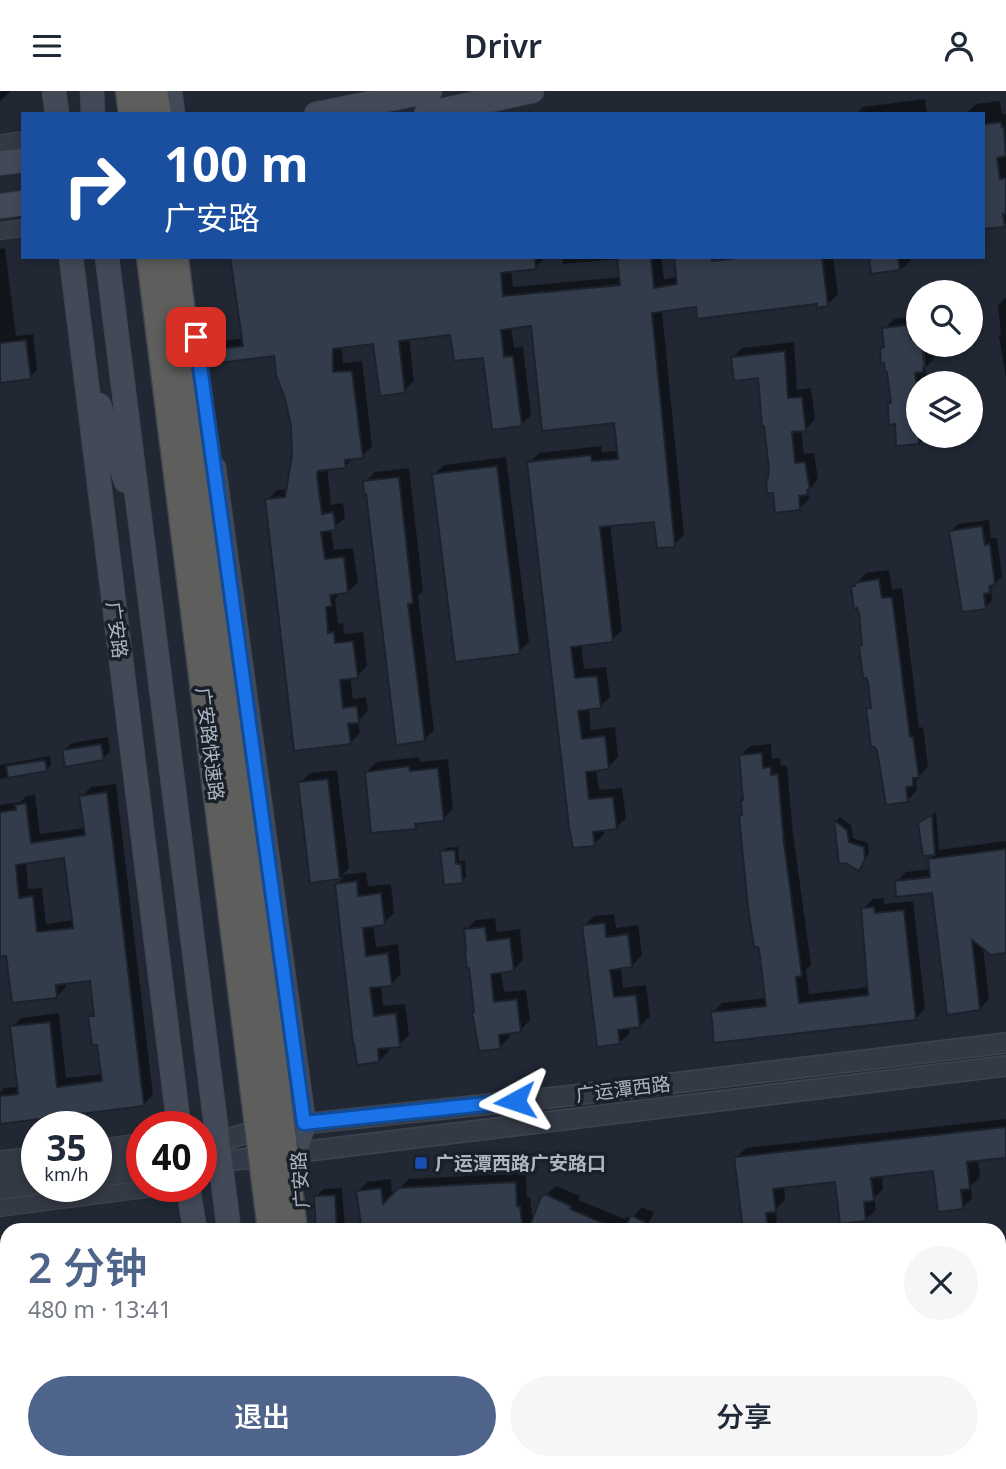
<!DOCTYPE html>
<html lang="zh">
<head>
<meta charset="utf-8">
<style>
  :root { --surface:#fff; --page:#f6f6f7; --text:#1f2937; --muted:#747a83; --accent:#4e648a }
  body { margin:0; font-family:"Noto Sans","Noto Sans SC",sans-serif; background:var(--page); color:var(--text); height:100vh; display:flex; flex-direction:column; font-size:26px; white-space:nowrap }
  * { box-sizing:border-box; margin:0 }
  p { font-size:23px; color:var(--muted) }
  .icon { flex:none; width:38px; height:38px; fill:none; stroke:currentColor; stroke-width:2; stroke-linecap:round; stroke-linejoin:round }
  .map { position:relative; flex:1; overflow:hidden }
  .side { position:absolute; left:0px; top:1132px; width:1006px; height:247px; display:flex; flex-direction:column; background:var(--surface); border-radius:21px 21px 0 0; box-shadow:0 4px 10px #0003 }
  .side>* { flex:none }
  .top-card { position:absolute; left:21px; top:21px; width:964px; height:147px; border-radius:0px; box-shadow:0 4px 10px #0003; background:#1a4fa0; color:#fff; overflow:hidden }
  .buttons { position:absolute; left:906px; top:189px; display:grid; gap:14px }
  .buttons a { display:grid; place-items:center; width:77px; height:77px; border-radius:50%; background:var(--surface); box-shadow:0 4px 10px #0003; font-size:35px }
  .speed { position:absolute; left:21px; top:1020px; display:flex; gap:14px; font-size:35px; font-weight:700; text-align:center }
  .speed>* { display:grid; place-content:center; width:91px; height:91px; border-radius:50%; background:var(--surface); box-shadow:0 4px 10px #0003; line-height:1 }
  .speed small { font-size:18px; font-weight:400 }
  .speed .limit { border:10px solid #d22; background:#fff; color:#111 }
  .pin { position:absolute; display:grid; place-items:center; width:60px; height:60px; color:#fff; margin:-30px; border-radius:14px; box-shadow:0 4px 10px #0006 }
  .me { position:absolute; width:77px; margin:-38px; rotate:265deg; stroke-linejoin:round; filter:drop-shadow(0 0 5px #0008) }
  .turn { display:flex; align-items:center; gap:24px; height:147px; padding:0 28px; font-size:32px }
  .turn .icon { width:91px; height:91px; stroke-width:2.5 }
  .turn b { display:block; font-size:49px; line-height:60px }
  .round { display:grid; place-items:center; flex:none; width:74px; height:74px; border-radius:37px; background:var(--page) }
  .headline { display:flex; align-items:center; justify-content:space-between; height:119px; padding:0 28px }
  h1 { font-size:42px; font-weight:600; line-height:52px; color:var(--accent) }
  .button { display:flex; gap:14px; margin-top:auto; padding:14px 28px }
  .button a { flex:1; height:80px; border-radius:42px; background:var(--accent); color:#fff; font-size:28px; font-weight:600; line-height:80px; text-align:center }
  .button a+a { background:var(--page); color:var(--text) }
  header { display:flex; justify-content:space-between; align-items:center; height:91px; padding:0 28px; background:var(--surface); font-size:32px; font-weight:600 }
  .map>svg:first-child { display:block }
</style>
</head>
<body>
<header><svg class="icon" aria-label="menu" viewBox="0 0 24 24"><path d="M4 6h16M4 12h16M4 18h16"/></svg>Drivr<svg class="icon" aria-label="person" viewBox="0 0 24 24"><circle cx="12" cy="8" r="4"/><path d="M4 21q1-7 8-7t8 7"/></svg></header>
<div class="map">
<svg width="1006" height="1378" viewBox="0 0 1006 1378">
  <rect width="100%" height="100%" fill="#212834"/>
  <g fill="#0007" fill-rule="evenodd">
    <polygon points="0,0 11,0 0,10"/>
    <polygon points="925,8 927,23 856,23 863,16"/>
    <polygon points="1000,10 1002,23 1006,23 1006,132 984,136 984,23 966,23 976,13"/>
    <polygon points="5,157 16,245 33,243 37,279 30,286 0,290 0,158"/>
    <polygon points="224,166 545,166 535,177 511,179 513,196 621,186 618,168 563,173 562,166 661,166 664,188 678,186 675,166 833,166 838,203 828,213 818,211 697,214 662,219 684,444 674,454 655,429 610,433 622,539 612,549 581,553 584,578 606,576 610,606 600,616 589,617 591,639 615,636 618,666 608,676 596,678 599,699 622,697 626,727 616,737 604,738 604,743 594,753 529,372 539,362 601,355 602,361 619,360 615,330 533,233 511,236 514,257 523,256 531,324 521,334 484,265 452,242 409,247 414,290 404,300 375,251 342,255 343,272 362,270 372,355 362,365 355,366 345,375 327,377 331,414 343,412 345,427 331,438 334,459 353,457 358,491 348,501 340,501 335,509 338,533 343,532 344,543 363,541 367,575 357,585 350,586 353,608 366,606 368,620 358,630 360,642 350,652 267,409 277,399 288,398 293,364 290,320 275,263 212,260 222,250 244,247 232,167 225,168"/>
    <polygon points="870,166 913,166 913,167 903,177 872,181"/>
    <polygon points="1006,206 1006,287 999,245 1001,243 998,214"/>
    <polygon points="917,225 919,254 923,276 926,273 924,254 933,254 934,264 933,269 925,277 927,292 919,292 919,345 928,345 922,351 898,353 897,332 890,313 892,310 884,238 894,228"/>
    <polygon points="794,251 797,299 811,297 815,328 806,338 801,338 804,363 814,362 818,388 808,401 809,408 800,417 774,400 767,388 770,385 760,285 733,266 742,257"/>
    <polygon points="506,366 529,551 519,561 433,384 444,374"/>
    <polygon points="409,377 423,500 418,505 434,639 424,649 365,391 375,381"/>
    <polygon points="989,429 991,447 997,447 1002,485 991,498 992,509 985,517 951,440 958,433"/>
    <polygon points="889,479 892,498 902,497 919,637 923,636 928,675 916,690 917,699 907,710 878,659 868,618 872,614 860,522 853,496 866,482"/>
    <polygon points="108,646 110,660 103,668 64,660 72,652"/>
    <polygon points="771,653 772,668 780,667 781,675 787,675 793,742 811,874 806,879 809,903 869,896 863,818 873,808 884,807 884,813 913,810 925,917 916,927 712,922 722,912 766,907 741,725 744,722 745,708 740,665 750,655"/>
    <polygon points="50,665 51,674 46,679 0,688 0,674"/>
    <polygon points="419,666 420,671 448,668 453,718 443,728 421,731 415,736 366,681 377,671"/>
    <polygon points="337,679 349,777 342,784 366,781 368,795 391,793 394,822 384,832 373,834 376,856 398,853 401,883 391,893 381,894 383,915 405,913 409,944 399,954 388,955 389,960 379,970 337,794 344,786 312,790 300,692 310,682"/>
    <path d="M116 693 153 1004 144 1013 0 1032V1002L4 997 19 996 12 936 21 927 59 922 66 987 103 983 99 952 90 926 96 920 92 888 65 891 66 896 57 905 8 863 0 864V714L20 711 27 705 35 704 40 743 86 737 81 706 91 696ZM66 765 73 829 46 833 42 797 28 798 26 771Z"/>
    <polygon points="936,721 939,759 1006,750 1006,861 983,856 989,908 980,918 934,800 896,791 906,781 931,778 930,768 936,762 924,764 920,733"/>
    <polygon points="840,726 851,734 853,747 868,752 869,762 859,778 846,770 841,771 836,730"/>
    <polygon points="458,756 459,770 465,770 466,786 462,790 442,761 446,757"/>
    <polygon points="614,823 616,837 638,834 642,864 632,875 621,876 623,897 646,894 650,925 640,935 629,936 630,942 619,952 584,835 594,825"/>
    <polygon points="495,827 497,841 520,838 523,869 513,879 501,880 504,901 526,899 530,929 520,940 509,941 510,946 500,956 466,839 476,829"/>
    <polygon points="1006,1028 1006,1066 978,1069 980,1086 971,1095 972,1107 962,1117 935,1078 882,1084 883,1098 874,1107 876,1119 865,1129 837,1089 784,1096 785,1109 776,1118 777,1130 767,1139 744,1139 736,1067 746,1057"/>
    <polygon points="526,1082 527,1106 530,1106 533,1131 542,1107 556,1095 580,1105 578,1109 625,1128 626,1126 631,1128 642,1116 654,1121 647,1135 657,1139 364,1139 358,1100 368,1091 391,1088 392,1106 409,1088"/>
    <polygon points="342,1097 345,1139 318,1139 316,1106 323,1098"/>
    <polygon points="7,1153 7,1207 1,1159"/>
    <polygon points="1006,1202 1006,1253 1001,1207"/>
    <polygon points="7,1210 7,1271 0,1216"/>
    <polygon points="0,1324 6,1373 2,1378 0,1378"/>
    <polygon points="27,1372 72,1372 73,1378 28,1378"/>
    <polygon points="89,1372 138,1372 139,1378 88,1378"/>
    <polygon points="361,1372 408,1372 409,1378 362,1378"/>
    <polygon points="421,1372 520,1372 518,1378 422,1378"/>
    <polygon points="599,1372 659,1372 653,1378 600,1378"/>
    <polygon points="766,1372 812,1372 812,1374 809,1378 767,1378"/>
  </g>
  <g fill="#333c4b" stroke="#1c222c" stroke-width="2" fill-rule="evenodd">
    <polygon points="1001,31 1002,36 1004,36 1006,65 997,67 1000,88 1006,87 1006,123 1003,123 1005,136 984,138 984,33"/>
    <polygon points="230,166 535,166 536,178 501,182 503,205 620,194 617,166 651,166 654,197 677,193 674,166 712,166 712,170 744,166 822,166 828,215 817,217 817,213 697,228 696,216 652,222 675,456 657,457 654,431 600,436 613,551 571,556 575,587 597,585 601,617 578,620 582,648 605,645 609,678 586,681 589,708 613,706 617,738 593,741 595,755 573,757 569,736 527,371 591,364 592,370 618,368 614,332 542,340 531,235 501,239 504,266 513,265 522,335 492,339 483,267 454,270 450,244 399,250 405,302 380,305 373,253 333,258 333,281 352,280 363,367 345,369 346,377 318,380 317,384 322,423 333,421 336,439 321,441 325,468 344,466 348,502 330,504 332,515 326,516 328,542 334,541 335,552 353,550 358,587 340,589 343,617 357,615 359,632 348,633 351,653 294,660 265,408 285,406 292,364 291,335 285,308 276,284 274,265 212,273 210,259 243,255"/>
    <polygon points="869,166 898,166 900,179 871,183"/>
    <polygon points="907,234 911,248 919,247 919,254 922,254 925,276 923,276 923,281 915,282 919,309 919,353 896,355 895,333 889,334 888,319 888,312 891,312 887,281 885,281 884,272 881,273 880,258 884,256 882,237"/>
    <polygon points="26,249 31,288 0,292 0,252"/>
    <polygon points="785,260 788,307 802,306 806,340 792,341 795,372 805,371 810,399 807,399 808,404 799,405 800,419 775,422 773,402 767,402 766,387 768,387 769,379 764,335 762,336 758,287 734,290 731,266"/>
    <polygon points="497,375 520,563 455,571 432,383"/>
    <polygon points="399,386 413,512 408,513 425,650 396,654 366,403 364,403 363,390"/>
    <polygon points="982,435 985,454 990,453 995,494 989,495 990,502 984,503 986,518 962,521 949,440"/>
    <polygon points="879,488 882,507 892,506 910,646 913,645 919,687 913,687 913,695 906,696 908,711 886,714 877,660 874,656 871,656 866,617 871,617 868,591 866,587 863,587 859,555 862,554 859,522 857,517 854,518 851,495 855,495 854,492"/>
    <polygon points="101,653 104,669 65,676 62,659"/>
    <polygon points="762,662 763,677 771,676 771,684 778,683 784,752 802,885 796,886 799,912 868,904 861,817 874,816 875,822 904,819 916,929 714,952 711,921 766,915 759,859 758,856 754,856 748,817 739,725 742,724 741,709 743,709 739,664"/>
    <polygon points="45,669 47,680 8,687 6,675"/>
    <polygon points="409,675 410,680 438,677 444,730 415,733 416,738 371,742 365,681"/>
    <polygon points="328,688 340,788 310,792 298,691"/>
    <path d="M107 701 144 1015 0 1033V1005L18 1003 10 935 50 931 57 996 102 990 97 954H92L88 925H94L90 890 56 894 57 907 12 912 6 865 0 866V721L16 719 15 714 26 712 31 752 85 744 79 705ZM64 767 73 837 37 841 33 805 19 807 16 774Z"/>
    <polygon points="932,724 935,764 923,765 918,732"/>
    <polygon points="834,729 847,739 849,751 864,756 865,768 859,780 846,772 839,773"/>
    <polygon points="1006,758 1006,862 991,864 972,849 980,919 947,924 932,802 896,806 895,790 930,786 928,768"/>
    <polygon points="455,759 456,773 461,773 463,792 444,794 440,760"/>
    <polygon points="357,790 358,805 381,802 385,834 363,837 366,865 388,862 392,895 370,897 374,925 396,922 400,956 378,958 379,971 357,974 354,953 353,953 335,793"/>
    <polygon points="605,832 606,846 628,843 632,876 610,879 614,906 636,904 640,936 618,939 620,953 597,956 582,834"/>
    <polygon points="485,836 487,850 510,847 514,880 491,883 494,911 517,908 521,941 499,944 500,958 479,960 472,921 474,921 469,877 467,877 465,861 466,860 464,838"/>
    <polygon points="1006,1036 1006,1067 967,1071 970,1098 961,1099 963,1118 938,1121 933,1080 871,1087 874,1110 864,1111 866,1130 840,1133 835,1091 773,1098 776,1121 766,1122 768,1139 743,1139 734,1066"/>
    <polygon points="516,1091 517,1115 520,1115 523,1139 362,1139 356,1100 381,1097 383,1113 398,1097"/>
    <polygon points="545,1103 571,1115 570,1118 619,1139 528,1139 541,1106"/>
    <polygon points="335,1104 337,1139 316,1139 314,1105"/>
    <polygon points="631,1124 645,1131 641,1139 624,1139"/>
  </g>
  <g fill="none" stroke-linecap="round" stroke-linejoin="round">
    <g stroke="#3e444f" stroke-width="18">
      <g id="minor">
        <polyline points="0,52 23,49"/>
        <polyline points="0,140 23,137"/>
        <polyline points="96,1057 142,1051"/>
        <polyline points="0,1068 37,1064"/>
        <polyline points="0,1117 147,1098 149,1096"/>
      </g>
    </g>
    <g stroke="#3e444f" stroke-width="22">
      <g id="tertiary">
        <polyline points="201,1056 264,1037 566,1005 1006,952"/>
        <polyline points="96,1070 142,1065"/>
        <polyline points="201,1073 1006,975"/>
        <polyline points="0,1081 37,1077"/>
        <polyline points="96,1086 142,1080"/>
        <polyline points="0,1098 37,1093"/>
      </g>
    </g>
    <g stroke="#3e444f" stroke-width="25">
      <g id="secondary">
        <polyline points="54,0 57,23"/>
        <polyline points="92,0 93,23"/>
        <polyline points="170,0 173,23"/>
        <polyline points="316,23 430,0"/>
        <polyline points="426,23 532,0"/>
        <polyline points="0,72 23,69"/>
        <polyline points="0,115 23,112"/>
        <polyline points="71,166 179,1036"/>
        <polyline points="107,166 229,1139"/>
        <polyline points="99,314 126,390"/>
        <polyline points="214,377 304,1032 295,1062 298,1084"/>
        <polyline points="188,1096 195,1139"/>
        <polyline points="233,1372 234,1378"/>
        <polyline points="260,1372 261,1378"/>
      </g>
    </g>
    <g stroke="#3f4550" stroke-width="29">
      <g id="trunk">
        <polyline points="129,0 132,23"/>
        <polyline points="154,0 158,23"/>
        <polyline points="299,1372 300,1378"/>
        <polyline points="323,1372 323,1378"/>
      </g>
    </g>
    <use href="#minor" stroke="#343a45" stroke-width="16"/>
    <use href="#tertiary" stroke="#343a45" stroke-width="19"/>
    <use href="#secondary" stroke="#424a58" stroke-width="23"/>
    <use href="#trunk" stroke="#5e5e5c" stroke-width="26"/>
    <g stroke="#3f4550" stroke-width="29" stroke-linecap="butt">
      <g id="trunk-bridge">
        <polyline points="150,166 271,1139"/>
        <polyline points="175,166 294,1139"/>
      </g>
    </g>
    <use href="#trunk-bridge" stroke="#5e5e5c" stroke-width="26"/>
  </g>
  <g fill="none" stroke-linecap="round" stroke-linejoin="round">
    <g stroke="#114b97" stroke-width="18">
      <polyline id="route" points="196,246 304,1032 515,1010"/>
    </g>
    <use href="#route" stroke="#1a73e8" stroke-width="12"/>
  </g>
  <rect fill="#1a4fb4" stroke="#1a2029" stroke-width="2.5" x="414" y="1065" width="14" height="14" rx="3.5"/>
  <g text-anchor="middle" stroke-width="7" stroke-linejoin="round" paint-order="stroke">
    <g font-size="19" fill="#aeb5c2" stroke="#1a2029">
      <text transform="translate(117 539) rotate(83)" y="7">广安路</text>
      <text transform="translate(210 653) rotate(83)" y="7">广安路快速路</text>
      <text transform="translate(623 998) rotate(-7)" y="7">广运潭西路</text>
      <text transform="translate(300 1089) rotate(-94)" y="7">广安路</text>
    </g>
    <g font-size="19" font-weight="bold" fill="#aeb5c2" stroke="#1a2029" text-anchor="start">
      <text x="435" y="1079">广运潭西路广安路口</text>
    </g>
  </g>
</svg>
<div class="buttons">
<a><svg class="icon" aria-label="search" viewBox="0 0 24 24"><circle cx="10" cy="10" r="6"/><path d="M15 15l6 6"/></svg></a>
<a><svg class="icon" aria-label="layers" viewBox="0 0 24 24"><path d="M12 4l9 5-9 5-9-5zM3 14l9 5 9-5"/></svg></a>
</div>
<div class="speed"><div>35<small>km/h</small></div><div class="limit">40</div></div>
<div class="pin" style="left:196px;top:246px;background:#d93025"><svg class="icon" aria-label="arrive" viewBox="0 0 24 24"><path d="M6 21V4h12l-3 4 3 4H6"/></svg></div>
<svg class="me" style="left:515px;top:1010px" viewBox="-20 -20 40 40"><path d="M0-17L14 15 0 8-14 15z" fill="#1a73e8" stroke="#fff" stroke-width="4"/></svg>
<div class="top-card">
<div class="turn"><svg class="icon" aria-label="right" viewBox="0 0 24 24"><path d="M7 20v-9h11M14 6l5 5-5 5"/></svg><div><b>100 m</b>广安路</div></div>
</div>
<section class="side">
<div class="headline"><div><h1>2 分钟</h1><p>480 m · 13:41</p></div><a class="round"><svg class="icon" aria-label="close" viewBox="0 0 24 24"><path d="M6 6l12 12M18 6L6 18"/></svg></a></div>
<div class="button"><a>退出</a><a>分享</a></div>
</section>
</div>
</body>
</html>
